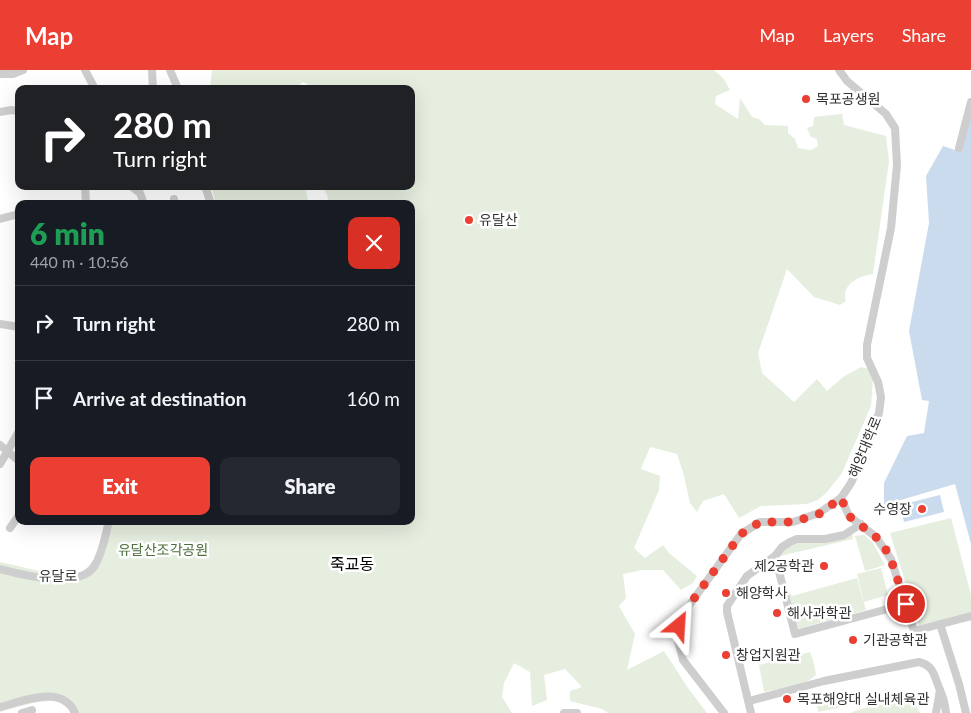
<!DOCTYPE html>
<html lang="en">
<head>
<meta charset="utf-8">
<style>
  :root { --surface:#171b24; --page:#242831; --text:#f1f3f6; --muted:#9ea1a6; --line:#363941; --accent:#ea3f32 }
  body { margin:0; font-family:Lato,"Noto Sans KR",sans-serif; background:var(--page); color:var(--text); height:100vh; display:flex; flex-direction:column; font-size:19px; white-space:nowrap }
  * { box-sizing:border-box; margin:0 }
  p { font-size:16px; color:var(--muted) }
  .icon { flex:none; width:28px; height:28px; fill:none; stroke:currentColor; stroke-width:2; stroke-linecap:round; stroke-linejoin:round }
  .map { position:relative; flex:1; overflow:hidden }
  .drawer { position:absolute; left:15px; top:130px; width:400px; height:325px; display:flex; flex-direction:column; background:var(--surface); border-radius:10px; box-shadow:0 5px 20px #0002 }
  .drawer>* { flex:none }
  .hud { position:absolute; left:15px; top:15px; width:400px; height:105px; border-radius:10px; box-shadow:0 5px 20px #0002; background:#202124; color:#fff; overflow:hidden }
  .pin { position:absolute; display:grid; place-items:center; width:42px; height:42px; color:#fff; margin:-21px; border:2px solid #fff; border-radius:50%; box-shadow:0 1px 5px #0007 }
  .me { position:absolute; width:55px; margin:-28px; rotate:27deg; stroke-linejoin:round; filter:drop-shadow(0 0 4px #0008) }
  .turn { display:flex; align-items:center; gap:18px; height:105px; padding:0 15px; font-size:22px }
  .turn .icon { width:65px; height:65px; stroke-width:2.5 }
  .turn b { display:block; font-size:35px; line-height:42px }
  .round { display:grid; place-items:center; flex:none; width:52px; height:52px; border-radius:10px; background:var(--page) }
  .headline { display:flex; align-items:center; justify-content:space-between; height:85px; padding:0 15px }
  h1 { font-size:30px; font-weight:800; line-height:38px; color:#1e9e55 }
  .cta { display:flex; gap:10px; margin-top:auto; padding:10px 15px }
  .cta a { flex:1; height:58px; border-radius:10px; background:var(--accent); color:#fff; font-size:20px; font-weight:800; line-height:58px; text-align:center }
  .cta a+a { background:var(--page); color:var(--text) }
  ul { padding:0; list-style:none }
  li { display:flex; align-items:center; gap:15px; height:75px; padding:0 15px; border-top:1px solid var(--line) }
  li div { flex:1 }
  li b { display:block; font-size:19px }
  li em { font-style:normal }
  header { display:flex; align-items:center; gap:30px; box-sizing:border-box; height:70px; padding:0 25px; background:var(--accent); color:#fff }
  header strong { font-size:24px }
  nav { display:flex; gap:28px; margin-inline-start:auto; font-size:18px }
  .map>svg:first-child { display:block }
</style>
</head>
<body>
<header>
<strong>Map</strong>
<nav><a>Map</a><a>Layers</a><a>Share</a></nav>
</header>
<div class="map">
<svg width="971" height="643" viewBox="0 0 971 643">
  <rect width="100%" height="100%" fill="#fff"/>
  <g fill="#e5eedf">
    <path d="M212 0H714L724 9 730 20 716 26 715 34 738 49 740 28 752 47 759 49 765 55 788 56V63L795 69 798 78 811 80 818 76 817 69 811 67 807 58 813 56 814 47 842 44 844 55 886 66 889 91 873 204C859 206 841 214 846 231L840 235 814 227 787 199 758 283 762 303 794 332 817 309 827 321 843 307 861 297 872 300 873 309 871 336 842 403 827 422 818 430 807 434 761 436 739 448 724 424 703 431 697 442 690 433 683 402 677 384 650 377 641 399 660 406 659 420 634 478 645 488 663 475 669 483 697 506 693 513 681 520 663 500H642L623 504 626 528 619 536 635 564 627 600 664 581 688 618 707 643H608L602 639 570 631V621L582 617 565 599 544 605 547 630 532 636 530 602 514 593 504 613 502 627 512 643H78C60 620 24 636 0 642V492L44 502 82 504 97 486 111 451H411V134H329L327 125 322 116H411V19H318L303 12 295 19H210Z"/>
    <polygon points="211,116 305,116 309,134 216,134"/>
    <polygon points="951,448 971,525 971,543 919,556 890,463"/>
    <path d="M852 463 853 469 780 486V482C800 468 828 467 852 463Z"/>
    <polygon points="864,465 873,473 885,495 865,501 855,466"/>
    <polygon points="881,498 888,525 864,532 857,504"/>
    <polygon points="857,508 866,540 797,559 787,523 790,522 792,526"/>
    <path d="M810 582 813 590 816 605C804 617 781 618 764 622L759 595Z"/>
    <polygon points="816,627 837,629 839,638 818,642"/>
    <polygon points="910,630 915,633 920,643 850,643 867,637"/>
  </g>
  <g fill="#cbdbee">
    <polygon points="971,46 971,474 955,414 884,435 884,413 907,366 924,363 929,331 922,330 909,261 929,153 926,106 943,76 961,82"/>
    <polygon points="940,425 944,442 904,452 900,435"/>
  </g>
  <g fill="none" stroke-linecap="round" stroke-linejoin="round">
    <g stroke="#cecece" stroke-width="8">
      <polyline points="85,0 95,19"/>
      <polyline points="152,0 153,19"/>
      <polyline points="170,0 178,19"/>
      <polyline points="0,4 13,4 23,0"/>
      <polyline points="0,42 11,40 19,41"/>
      <polyline points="959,78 971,32"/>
      <polyline points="85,116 86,134"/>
      <polyline points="131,116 140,123 144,134"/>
      <polyline points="205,116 211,134"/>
      <polyline points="174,129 175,134"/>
      <polyline points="0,149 19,144"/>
      <polyline points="0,254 19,257"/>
      <polyline points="0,375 19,391"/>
      <polyline points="0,394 19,361"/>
      <polyline points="841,428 849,446 876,467 891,489 914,561 971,546"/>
      <polyline points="10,458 19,445"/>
      <polyline points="775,486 795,564 906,534"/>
      <path d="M0 499C23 505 81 520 95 495 103 482 105 466 109 451"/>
      <polyline points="940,554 959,614 966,643"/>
      <path d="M749 631 824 611 919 592C935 596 934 607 940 620 944 628 945 633 946 643"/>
      <path d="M0 637C24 631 62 614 75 643"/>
      <polyline points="22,643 32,640"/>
      <polyline points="564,643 577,643"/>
      <polyline points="724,643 683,590 678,571 682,549 685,541 741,464 760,452 793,452 819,443 841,428 851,413 862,389 879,343 881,327 878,312 867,288 867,275 891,158 897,95 895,58 886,44 847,11 839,0"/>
      <polyline points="751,643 727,542 727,536 747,506 775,486 782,477 790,472 797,469 825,469 844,465 861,454"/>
      <polyline points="936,643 940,620"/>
    </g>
  </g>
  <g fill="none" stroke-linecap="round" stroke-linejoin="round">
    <polyline stroke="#ea3f32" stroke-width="9" stroke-dasharray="0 16.2" points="679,556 685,541 741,464 760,452 793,452 819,444 841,428 849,446 876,467 885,478 891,490 906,534"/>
  </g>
  <g fill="#ea3f32" stroke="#fff" stroke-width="2">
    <circle cx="806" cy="29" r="5"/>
    <circle cx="469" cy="150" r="5"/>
    <circle cx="922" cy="439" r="5"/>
    <circle cx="824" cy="496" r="5"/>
    <circle cx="726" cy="523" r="5"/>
    <circle cx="777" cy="543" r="5"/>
    <circle cx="853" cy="570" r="5"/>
    <circle cx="726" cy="585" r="5"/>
    <circle cx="787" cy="629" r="5"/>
  </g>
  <g text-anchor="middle" stroke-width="5" stroke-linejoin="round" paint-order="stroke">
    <g font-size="14" fill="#313131" stroke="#fff" text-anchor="start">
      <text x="816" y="34">목포공생원</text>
      <text x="479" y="155">유달산</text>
      <text x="912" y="444" text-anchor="end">수영장</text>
      <text x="814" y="501" text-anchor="end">제2공학관</text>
      <text x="736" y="528">해양학사</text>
      <text x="787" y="548">해사과학관</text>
      <text x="863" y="575">기관공학관</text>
      <text x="736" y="590">창업지원관</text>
      <text x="797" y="634">목포해양대 실내체육관</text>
    </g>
    <g font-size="14" fill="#313131" stroke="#fff">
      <text transform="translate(865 377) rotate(-68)" y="5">해양대학로</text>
      <text x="58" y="511">유달로</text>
    </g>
    <g font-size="14" fill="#4d6f3d" stroke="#fff">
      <text x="163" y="485">유달산조각공원</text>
    </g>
    <g font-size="16" fill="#000" stroke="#fff">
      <text x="352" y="500">죽교동</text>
    </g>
  </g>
</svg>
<div class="pin" style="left:906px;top:534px;background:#d93025"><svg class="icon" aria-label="arrive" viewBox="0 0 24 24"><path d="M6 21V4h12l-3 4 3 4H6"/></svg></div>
<svg class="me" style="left:679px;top:556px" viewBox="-20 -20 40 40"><path d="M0-17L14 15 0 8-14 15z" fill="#ea3f32" stroke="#fff" stroke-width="4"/></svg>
<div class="hud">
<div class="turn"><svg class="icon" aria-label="right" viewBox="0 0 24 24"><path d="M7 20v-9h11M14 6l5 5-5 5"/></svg><div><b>280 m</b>Turn right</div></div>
</div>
<section class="drawer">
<div class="headline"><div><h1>6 min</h1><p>440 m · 10:56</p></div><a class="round" style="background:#d93025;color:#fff"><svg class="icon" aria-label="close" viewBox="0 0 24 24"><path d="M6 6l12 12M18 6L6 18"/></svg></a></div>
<ul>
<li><svg class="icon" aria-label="right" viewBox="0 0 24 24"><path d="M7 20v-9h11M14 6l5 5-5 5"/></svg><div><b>Turn right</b></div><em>280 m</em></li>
<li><svg class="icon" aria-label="arrive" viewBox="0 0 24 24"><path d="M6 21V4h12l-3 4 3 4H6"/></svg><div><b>Arrive at destination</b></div><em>160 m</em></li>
</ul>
<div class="cta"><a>Exit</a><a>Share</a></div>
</section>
</div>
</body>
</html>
